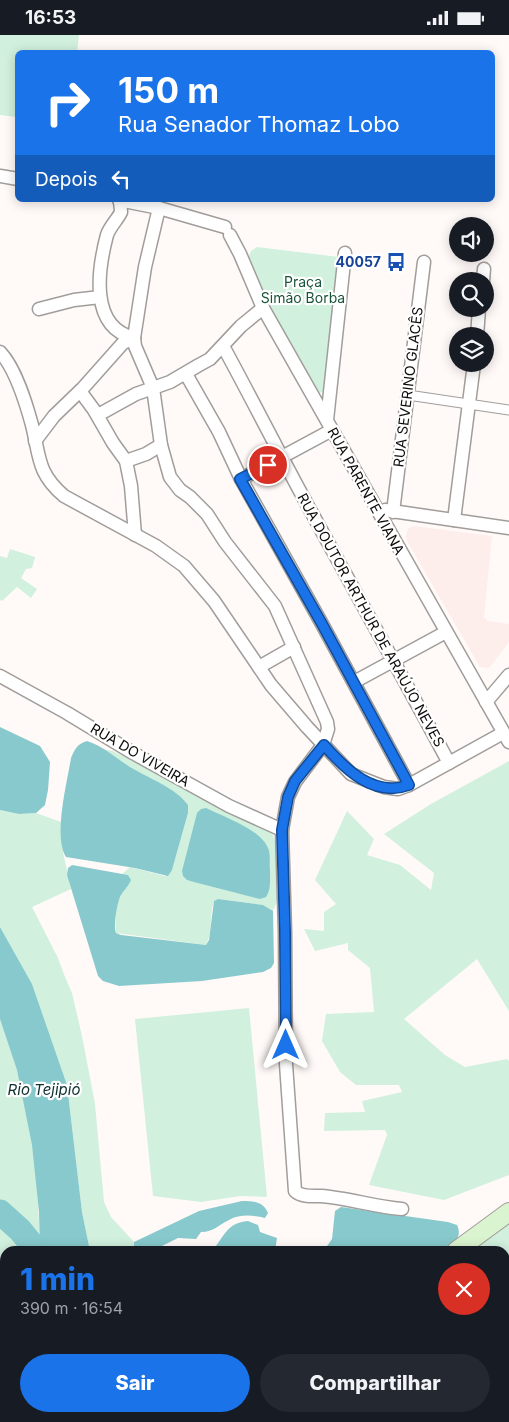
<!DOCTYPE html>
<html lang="pt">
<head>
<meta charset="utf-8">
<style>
  :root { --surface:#171b24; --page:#242831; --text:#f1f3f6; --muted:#9ea1a6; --accent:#1a73e8 }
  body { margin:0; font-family:Inter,sans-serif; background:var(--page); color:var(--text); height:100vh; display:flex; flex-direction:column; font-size:19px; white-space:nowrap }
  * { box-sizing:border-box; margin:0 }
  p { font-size:16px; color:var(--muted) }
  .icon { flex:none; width:28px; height:28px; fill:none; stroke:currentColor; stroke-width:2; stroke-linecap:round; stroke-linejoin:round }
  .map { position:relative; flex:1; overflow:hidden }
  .sheet { position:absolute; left:0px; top:1211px; width:510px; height:176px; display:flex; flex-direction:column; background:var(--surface); border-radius:15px 15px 0 0; box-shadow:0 2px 12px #0003 }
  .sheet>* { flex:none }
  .guide { position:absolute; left:15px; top:15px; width:480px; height:152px; border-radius:8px; box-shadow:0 2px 12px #0003; background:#1a73e8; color:#fff; overflow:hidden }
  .tools { position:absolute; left:449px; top:182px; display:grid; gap:10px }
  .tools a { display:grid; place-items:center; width:45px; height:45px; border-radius:50%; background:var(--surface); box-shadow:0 2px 12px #0003; font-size:25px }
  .pin { position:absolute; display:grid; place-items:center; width:42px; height:42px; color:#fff; margin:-21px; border:2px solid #fff; border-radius:50%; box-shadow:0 1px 5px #0007 }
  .me { position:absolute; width:55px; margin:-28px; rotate:0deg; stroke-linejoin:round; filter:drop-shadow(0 0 4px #0008) }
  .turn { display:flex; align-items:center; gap:18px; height:105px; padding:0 20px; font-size:22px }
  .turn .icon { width:65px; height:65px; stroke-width:2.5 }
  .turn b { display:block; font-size:35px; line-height:42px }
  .then { display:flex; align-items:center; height:48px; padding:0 20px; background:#0003; gap:10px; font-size:19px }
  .round { display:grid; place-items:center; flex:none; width:52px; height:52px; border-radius:26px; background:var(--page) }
  .head { display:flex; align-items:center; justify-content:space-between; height:85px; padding:0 20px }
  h1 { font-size:30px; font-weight:800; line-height:38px; color:var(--accent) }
  .button { display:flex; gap:10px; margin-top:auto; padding:10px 20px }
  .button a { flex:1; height:58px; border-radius:30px; background:var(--accent); color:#fff; font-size:20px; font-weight:800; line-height:58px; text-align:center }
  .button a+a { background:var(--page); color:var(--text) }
  .status { display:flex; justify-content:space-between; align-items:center; height:35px; padding:0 25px; background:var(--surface); direction:ltr }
  .status svg { height:14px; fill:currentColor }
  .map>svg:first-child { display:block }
</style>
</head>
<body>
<div class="status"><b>16:53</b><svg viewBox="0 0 49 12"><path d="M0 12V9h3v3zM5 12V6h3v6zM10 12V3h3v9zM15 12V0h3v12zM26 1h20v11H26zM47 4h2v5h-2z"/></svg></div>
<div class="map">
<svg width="509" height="1387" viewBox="0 0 509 1387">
  <rect width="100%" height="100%" fill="#fffaf7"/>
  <polygon fill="#fdedeb" points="413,491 492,501 484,582 488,586 509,589 509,607 489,633 480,632 407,506 406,501 408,494"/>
  <g fill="#d1f0de">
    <polygon points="0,0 79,0 77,17 18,18 17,82 0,80"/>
    <polygon points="257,212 339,222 324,358 319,357 257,248 247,226 251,216"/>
    <polygon points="10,514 35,522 32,533 26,534 21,543 37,554 31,563 17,552 2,566 0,565 0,521 7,523"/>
    <path d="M103 714 113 716 272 797 278 816 277 866 273 876 263 870 218 864 214 866C209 880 213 897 206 910L116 898C115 888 115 872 120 862 125 851 128 855 128 840L122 839 130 832 165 841 172 835 188 778V770Z"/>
    <polygon points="509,726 509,976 477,924 404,984 445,1020 465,1032 507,1024 509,1026 509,1140 444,1165 369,1150 387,1100 385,1095 324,1096 325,1078 365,1077 362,1066 402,1057 399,1050 356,1050 340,1037 322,1006 326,979 374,977 370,933 348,915 348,908 315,916 304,894 324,896 324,877 336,869 315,845 347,776 374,804 367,820 400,830 431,855 434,838 384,799 431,769"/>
    <polygon points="0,775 19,779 36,778 61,787 63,817 71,854 32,872 58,923 65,942 72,958 82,1001 95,1069 104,1167 111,1182 134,1207 134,1216 90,1216 82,1177 67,1050 32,949 0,892"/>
    <polygon points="249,973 267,1162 240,1161 201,1167 153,1161 135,984"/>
    <path d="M0 984C6 1001 12 1018 17 1035 33 1093 39 1156 40 1216H5V1293H0Z"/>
    <polygon points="509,1172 509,1387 207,1387 197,1383 505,1382 505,1216 466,1216"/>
  </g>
  <g fill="#87c9cd">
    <polygon points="0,692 40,711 50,727 48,755 45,770 36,778 19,779 0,775"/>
    <path d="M87 706C103 711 116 723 130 732 148 743 176 753 188 770V778L172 835 168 841 135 833 66 822C53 801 67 748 71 723 75 714 77 709 87 706Z"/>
    <path d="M206 773C224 782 260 794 268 813 271 819 269 829 270 836 270 845 271 855 266 862L260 864 194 847 187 845 183 841 182 836 197 778 201 774Z"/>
    <path d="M72 830 128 840 131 845C128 852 123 856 120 862 117 869 113 892 116 898L121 900 206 910 209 905 214 866 218 864 263 870 273 876 274 928 271 933 263 937 202 946 119 951 103 946 98 941 67 840 68 833Z"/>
    <polygon points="0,892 32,949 67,1050 82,1177 90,1216 40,1216 39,1177 32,1110 17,1035 0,984"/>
    <path d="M242 1166C253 1166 263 1166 268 1178L265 1183C253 1180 240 1179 229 1185 218 1190 214 1197 201 1197L196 1204 178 1203 152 1216H134V1207L199 1176Z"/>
    <path d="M341 1172 448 1187 457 1190C463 1203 453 1210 444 1216H292L297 1212 325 1214 332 1204 335 1176Z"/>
    <path d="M248 1186 258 1190 260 1197 277 1203 275 1216H212C225 1201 226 1188 248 1186Z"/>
    <polygon points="144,1383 197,1383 207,1387 149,1387"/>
  </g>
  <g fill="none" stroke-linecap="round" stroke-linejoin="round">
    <polyline stroke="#87c9cd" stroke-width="25" points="0,1177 20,1195 37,1216"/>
    <g stroke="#a19d9a" stroke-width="11">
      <polyline id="pedestrian" points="408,360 509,375"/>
    </g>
    <g stroke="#a19d9a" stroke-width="15">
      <g id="minor">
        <polyline points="0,141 18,144"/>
        <polyline points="119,165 159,173 225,192"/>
        <path d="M120 165C120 168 121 174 121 177 118 184 110 191 107 200 98 234 89 292 134 303"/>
        <path d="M159 173 145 232 134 303 135 311 153 353 161 410 170 442 180 455 190 462 207 479 225 507 275 571 327 687 328 694 323 710 295 747 288 762 282 795 285 897 286 1029 295 1156C301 1162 312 1161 321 1161 348 1163 375 1172 402 1174"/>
        <polyline points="230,200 240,219 263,273 509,707"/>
        <polyline points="483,246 484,234"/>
        <polyline points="39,274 74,265 100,262"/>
        <polyline points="477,301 479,274"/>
        <path d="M223 311C252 364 279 418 308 471 355 557 403 642 449 728"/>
        <path d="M0 317C16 334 26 368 32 390 40 422 37 438 64 461L156 511 184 531 214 566 271 650 307 692 351 739 384 752 398 754 409 750 503 698"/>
        <polyline points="186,339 219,397 241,444 322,589 409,750"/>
        <polyline points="80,356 94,375 113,408 126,426 131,451 135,500"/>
        <polyline points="98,380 136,359 170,347 199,330 210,324 241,291 263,273"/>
        <polyline points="327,385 345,218"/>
        <polyline points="35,406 54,381 83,353 123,308 134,303"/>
        <polyline points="126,426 146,419 161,410"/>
        <polyline points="241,444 332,395"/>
        <polyline points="385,475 509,493"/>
        <polyline points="393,477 424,227"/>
        <polyline points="454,485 474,329"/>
        <polyline points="259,632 294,612"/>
        <polyline points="0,641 67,678 133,718 229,771 282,795"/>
        <polyline points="354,647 446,597"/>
        <polyline points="486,667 509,640"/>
      </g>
    </g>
    <g stroke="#a19d9a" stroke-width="20">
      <g id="secondary">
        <polyline points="456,1216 509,1177"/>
        <polyline points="230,1387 235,1382"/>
      </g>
    </g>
    <use href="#pedestrian" stroke="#fff" stroke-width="9"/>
    <use href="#minor" stroke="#fff" stroke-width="12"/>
    <use href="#secondary" stroke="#dbf4d0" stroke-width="18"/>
  </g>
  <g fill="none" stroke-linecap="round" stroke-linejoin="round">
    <g stroke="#114b97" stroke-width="12">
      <path id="route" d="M268 430 240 444 322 589 409 750C374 763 345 734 324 710L295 746 288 762 282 795 285 897 286 1010"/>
    </g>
    <use href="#route" stroke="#1a73e8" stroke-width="9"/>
  </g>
  <defs>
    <g id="bus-bare" transform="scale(1.5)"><path d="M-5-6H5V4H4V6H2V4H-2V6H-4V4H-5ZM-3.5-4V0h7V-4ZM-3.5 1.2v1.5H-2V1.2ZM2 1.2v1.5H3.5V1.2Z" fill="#1a4fb4" stroke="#fff" stroke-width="2.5" paint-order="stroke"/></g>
  </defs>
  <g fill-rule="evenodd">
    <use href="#bus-bare" x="396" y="227"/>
  </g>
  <g text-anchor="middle" stroke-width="4.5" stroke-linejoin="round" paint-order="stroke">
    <g font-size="14" font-weight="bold" fill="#164399" stroke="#fff" text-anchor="end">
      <text x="381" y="232">40057</text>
    </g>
    <g font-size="14" fill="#185438" stroke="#fff">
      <text x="303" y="252">Praça<tspan x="303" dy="16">Simão Borba</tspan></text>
    </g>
    <g font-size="14" fill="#0e0c0b" stroke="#fff">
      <text transform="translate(408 352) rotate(-83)" y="5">RUA SEVERINO GLACÊS</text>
      <text transform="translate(366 456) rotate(61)" y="5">RUA PARENTE VIANA</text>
      <text transform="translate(371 585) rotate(61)" y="5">RUA DOUTOR ARTHUR DE ARAÚJO NEVES</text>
      <text transform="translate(140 720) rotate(30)" y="5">RUA DO VIVEIRA</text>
    </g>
    <g font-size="15" font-style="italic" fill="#0f3133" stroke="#fff">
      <text x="44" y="1060">Rio Tejipió</text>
    </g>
  </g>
</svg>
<div class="tools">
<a><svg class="icon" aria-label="sound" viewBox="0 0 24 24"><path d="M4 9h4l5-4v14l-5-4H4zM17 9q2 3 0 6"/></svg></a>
<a><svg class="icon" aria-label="search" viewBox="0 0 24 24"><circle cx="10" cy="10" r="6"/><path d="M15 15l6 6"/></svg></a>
<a><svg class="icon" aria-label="layers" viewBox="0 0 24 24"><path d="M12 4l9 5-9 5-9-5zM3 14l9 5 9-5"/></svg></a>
</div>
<div class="pin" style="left:268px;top:430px;background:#d93025"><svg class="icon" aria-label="arrive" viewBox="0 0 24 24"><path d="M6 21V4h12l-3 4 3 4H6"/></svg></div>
<svg class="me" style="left:286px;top:1010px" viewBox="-20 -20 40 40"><path d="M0-17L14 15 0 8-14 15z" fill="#1a73e8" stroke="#fff" stroke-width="4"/></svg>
<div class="guide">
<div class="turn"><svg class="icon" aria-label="right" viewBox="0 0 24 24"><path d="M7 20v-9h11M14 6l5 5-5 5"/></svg><div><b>150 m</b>Rua Senador Thomaz Lobo</div></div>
<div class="then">Depois<svg class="icon" aria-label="left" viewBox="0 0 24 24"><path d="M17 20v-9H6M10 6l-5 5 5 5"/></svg></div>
</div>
<section class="sheet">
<div class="head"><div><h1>1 min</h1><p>390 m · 16:54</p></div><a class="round" style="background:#d93025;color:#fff"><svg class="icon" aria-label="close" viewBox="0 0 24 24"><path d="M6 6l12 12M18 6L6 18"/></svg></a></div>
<div class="button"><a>Sair</a><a>Compartilhar</a></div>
</section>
</div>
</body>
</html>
